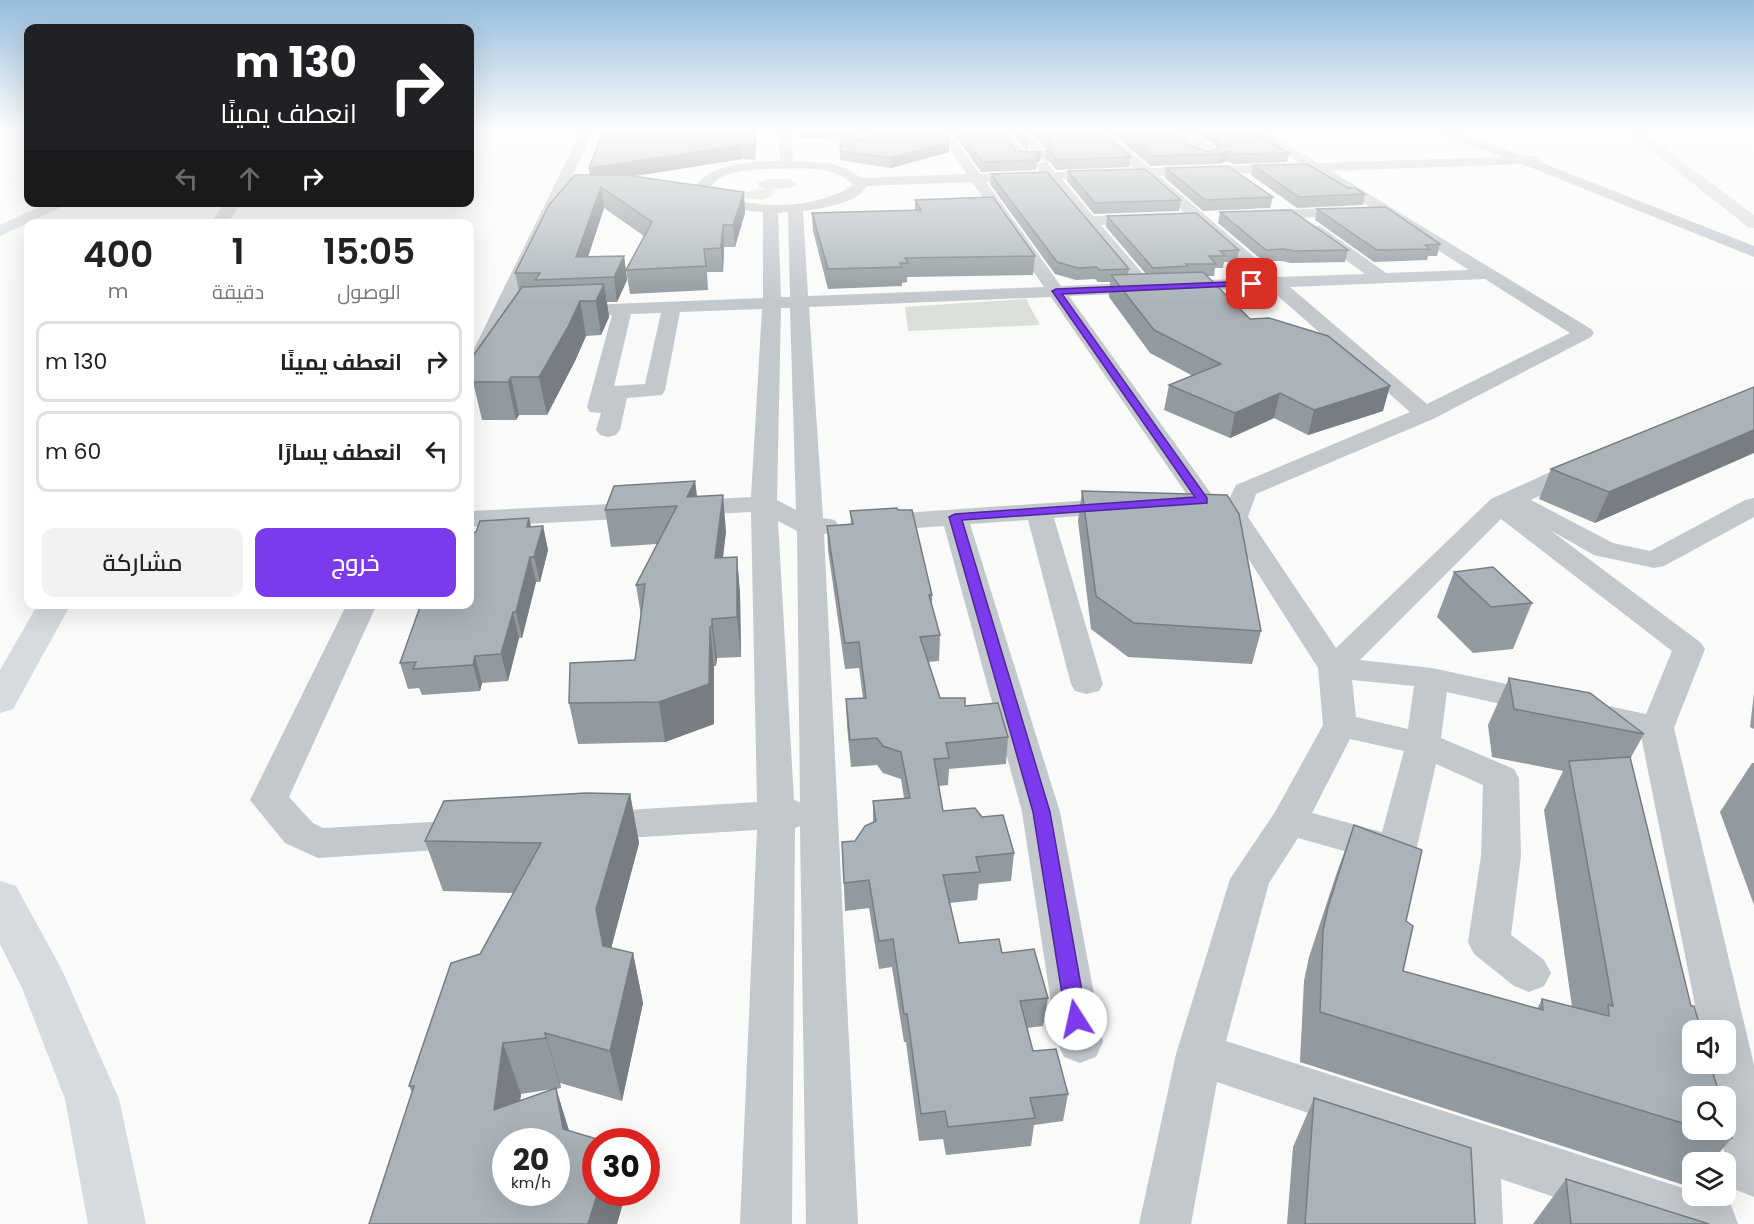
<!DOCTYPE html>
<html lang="ar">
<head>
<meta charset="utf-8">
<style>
  :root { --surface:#fff; --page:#f2f2f2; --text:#222; --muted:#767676; --line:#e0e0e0; --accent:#7c3aed }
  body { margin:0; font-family:Poppins,Cairo,sans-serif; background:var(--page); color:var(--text); direction:rtl; height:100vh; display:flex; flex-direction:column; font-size:22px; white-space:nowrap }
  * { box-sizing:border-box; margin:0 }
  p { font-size:20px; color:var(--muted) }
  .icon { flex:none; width:33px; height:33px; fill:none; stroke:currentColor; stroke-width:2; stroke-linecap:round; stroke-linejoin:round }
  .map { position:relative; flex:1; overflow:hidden; direction:ltr }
  .side { position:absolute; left:24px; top:219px; width:450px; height:390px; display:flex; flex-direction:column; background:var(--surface); border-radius:12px; box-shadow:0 6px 24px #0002; direction:rtl }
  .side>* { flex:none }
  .banner { position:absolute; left:24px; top:24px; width:450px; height:183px; border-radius:12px; box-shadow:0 6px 24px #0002; direction:rtl; background:#202124; color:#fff; overflow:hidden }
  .fabs { position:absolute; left:1682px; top:1020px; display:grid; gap:12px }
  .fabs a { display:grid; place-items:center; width:54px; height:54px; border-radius:12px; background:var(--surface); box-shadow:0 6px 24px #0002; font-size:30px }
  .speed { position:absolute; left:492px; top:1128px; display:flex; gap:12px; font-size:30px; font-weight:700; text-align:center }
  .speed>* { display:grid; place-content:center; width:78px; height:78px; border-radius:50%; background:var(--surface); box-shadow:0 6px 24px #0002; line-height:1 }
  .speed small { font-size:15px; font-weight:400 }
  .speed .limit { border:9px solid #d22; background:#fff; color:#111 }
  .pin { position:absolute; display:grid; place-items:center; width:51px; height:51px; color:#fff; margin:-26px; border-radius:12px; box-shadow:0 3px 9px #0006 }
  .me { position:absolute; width:66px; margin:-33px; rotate:350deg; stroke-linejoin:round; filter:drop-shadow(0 0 4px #0008) }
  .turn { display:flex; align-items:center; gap:21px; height:126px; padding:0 18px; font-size:27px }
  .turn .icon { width:78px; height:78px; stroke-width:2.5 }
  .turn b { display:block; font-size:42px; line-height:51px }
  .lanes { display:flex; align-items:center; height:57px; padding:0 18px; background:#0003; justify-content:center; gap:30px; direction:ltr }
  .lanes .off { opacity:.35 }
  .eta { display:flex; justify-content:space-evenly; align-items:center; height:102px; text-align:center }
  .eta b { font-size:36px; font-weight:600; line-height:42px }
  .primary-button { display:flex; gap:12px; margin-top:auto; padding:12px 18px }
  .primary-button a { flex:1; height:69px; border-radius:12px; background:var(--accent); color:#fff; font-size:24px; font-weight:600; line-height:69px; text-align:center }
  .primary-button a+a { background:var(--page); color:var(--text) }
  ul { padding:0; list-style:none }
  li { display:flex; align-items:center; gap:18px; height:81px; margin:0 12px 9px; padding:0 6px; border:3px solid var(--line); border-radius:12px }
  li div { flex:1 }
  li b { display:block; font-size:22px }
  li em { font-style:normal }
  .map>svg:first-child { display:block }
</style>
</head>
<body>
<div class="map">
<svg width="1754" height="1224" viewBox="0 0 1754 1224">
  <rect width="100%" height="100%" fill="#fafaf8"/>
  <g fill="#dadfd7">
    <polygon points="769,179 789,179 797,184 791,188 773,189 772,196 761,200 733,196 758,189 766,190 759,187 757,183"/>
    <polygon points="1026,299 1040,325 908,331 905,307"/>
  </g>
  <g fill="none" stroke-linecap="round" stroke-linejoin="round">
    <g fill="#c3c8cc" fill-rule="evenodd">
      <path d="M581 131H593L513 308 763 298V212C740 211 718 205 698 194L696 185C714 162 753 161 780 161L778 131H790L793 161 829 163 845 168 862 178 967 174 937 131H949L980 174 1041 172 1036 166 1043 162 1048 163 1055 172 1135 169 1093 131H1106L1150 168 1301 164 1251 131H1265L1318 163 1502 157 1432 131H1450L1525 156 1540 157V162L1754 246V257L1522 164 1331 171 1591 329 1594 333 1591 337 1433 419 1256 494 1248 517 1336 648 1491 499 1572 462 1581 460 1590 462 1593 467 1590 472 1531 500 1613 543 1650 551 1745 500 1754 498V517L1664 566 1654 568 1594 555 1550 530 1700 642 1705 649 1674 728 1754 1065V1197L1736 1190 1728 1172 1720 1130H1725V1096H1713L1707 1064H1725V1030H1700L1641 736 1578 721 1573 713 1578 705 1590 702 1646 714 1672 651 1501 519 1360 660 1432 668 1552 694 1557 702 1552 710 1540 713 1447 692 1441 738 1514 769 1519 778 1521 856 1511 935 1544 960 1551 973 1544 986 1529 992 1514 986 1474 954 1468 942 1481 856 1483 785 1436 764 1416 851 1411 862 1397 866 1298 838 1269 883 1226 1041 1692 1191V1196H1706L1731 1205 1738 1224H1634L1501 1179 1503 1224H1451L1450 1161 1217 1082 1191 1224H1139L1176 1054 1230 879 1275 812 1323 725 1318 668 1225 522 1194 505 1051 297 809 307 823 518 835 520 839 526 835 532 824 534 858 1224H806L800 826 795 828 792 1224H740L757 830 594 840 581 836 575 826 581 816 594 812 757 802 751 512 470 527V511L751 497 762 309 680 312 665 390 662 395 627 398 620 430 616 435 608 437 600 435 596 430 601 413 590 412 587 407 612 315 507 319 481 378 478 383 470 384V357ZM771 169C798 169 830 165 852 183V186C813 210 750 212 710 189 717 170 754 170 771 169ZM1313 171 1469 270 1386 273 1320 226H1308L1306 229 1308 232 1365 274 1278 277 1159 176ZM1144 177 1258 278 1150 282 1101 225 1147 224 1155 219 1152 216H1093L1062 179ZM1047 180 1132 283 1061 286 986 182ZM972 182 1044 287 808 296 803 211C819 209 860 203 866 186ZM788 212 790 297H781L778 213ZM1485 279 1570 333 1427 404 1290 287ZM1269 288 1410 412 1236 485 1227 503 1212 495 1069 296ZM781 308H790L796 510 777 500ZM661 313 645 384 614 386 631 314ZM778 521 797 531 800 802 794 800ZM1352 680 1414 686 1408 729 1356 717ZM1350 739 1404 751 1382 832 1312 813Z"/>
      <polygon points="853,131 865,131 867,145 865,148 857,148"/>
      <polygon points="994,131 1006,131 1025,152 1033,152 1014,131 1027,131 1049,155 1043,159 1017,159"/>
      <polygon points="1161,131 1177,133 1176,131 1190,131 1214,147 1216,150 1213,158 1208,159 1189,153"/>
      <polygon points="1357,208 1364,212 1362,215 1255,220 1247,215 1255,210"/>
      <polygon points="1119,498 1128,500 1132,506 1128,512 1054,518 1103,684 1099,691 1087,694 1075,691 1071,684 1028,520 970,524 1060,812 1103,1042 1096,1057 1080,1063 1064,1057 1057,1042 1022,812 944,526 874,531 865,529 861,523 865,517 874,515"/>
      <polygon points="347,604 377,604 289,797 313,823 323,828 468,820 482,824 487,834 482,844 468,848 318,858 285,843 250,800"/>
    </g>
    <polygon fill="#d6dbdf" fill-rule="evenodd" points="50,202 72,202 0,236 0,225"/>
    <g fill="#d6dbdf" fill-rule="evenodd">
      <polygon points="1626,131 1641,131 1754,215 1754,228 1748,227"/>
      <polygon points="225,202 242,202 227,224 210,224"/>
      <polygon points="38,604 71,604 13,709 0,713 0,670"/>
      <polygon points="0,881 16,886 62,970 119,1099 146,1224 88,1224 65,1099 22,988 0,944"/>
    </g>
  </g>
  <g fill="#929a9f" fill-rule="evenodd">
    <polygon points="757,131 755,160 742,159 634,176 745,213 735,247 724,247 723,272 707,272 708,290 630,294 626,270 644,236 604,208 588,257 624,256 627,280 617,302 607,302 609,317 601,335 586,336 575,361 547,415 519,415 516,420 482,420 473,382 519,291 515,273 590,175"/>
    <polygon points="799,131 853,131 855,140 867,140 868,138 867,131 941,131 949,152 891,168 840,160 840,151 842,137 800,138"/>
    <polygon points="952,131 999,131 1016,151 1040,161 1037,163 1036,170 981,172"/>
    <polygon points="1009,131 1020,131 1029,140 1028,150 1026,150"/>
    <polygon points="1030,131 1101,131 1131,157 1129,167 1056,170 1050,162 1045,160 1046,151 1047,150"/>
    <polygon points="1109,131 1171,131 1190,146 1209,152 1217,149 1215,145 1194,131 1251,131 1289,153 1287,162 1233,164 1227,161 1219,164 1151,166"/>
    <polygon points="1253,165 1365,194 1363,205 1297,208 1251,175"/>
    <polygon points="1166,168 1273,197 1270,208 1203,211 1165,178"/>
    <polygon points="1068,171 1181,200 1179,211 1094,214 1067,181"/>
    <polygon points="991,174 1129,269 1128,275 1146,274 1106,227 1107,216 1239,250 1237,262 1224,262 1223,268 1215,268 1214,276 1207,276 1250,319 1383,411 1308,435 1274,418 1230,438 1164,410 1169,385 1193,376 1150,353 1109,297 1110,282 1098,282 1095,279 1076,280 1055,274 990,184"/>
    <polygon points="915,200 1035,256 1033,275 907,277 907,282 902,283 902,286 828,289 813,231 812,213 915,210"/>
    <polygon points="1317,209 1440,244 1437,256 1428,256 1427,260 1374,262 1315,220"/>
    <polygon points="1220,212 1348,250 1345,262 1291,263 1282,261 1263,261 1218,223"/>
    <polygon points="1754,387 1595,523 1539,499 1551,469"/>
    <polygon points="695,481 697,496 726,531 723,558 737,557 740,594 741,657 717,658 716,666 714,666 714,724 665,742 578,744 569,703 635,660 641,616 636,585 657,544 611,547 605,510"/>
    <polygon points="1082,491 1261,631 1252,664 1128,657 1091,629 1078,521"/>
    <polygon points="850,511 932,595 932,605 940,635 939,661 928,662 940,698 965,706 1008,737 1006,764 949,769 948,785 938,786 943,811 982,817 1014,853 1011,881 979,884 977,900 950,903 959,943 1002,953 1048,998 1043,1026 1027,1028 1033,1051 1068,1094 1063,1121 1034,1125 1031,1146 946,1155 943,1139 919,1141 906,1042 904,1042 892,967 879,969 869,908 845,911 842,842 855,841 873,823 873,801 904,798 901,779 883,773 877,765 851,767 847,726 846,699 863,698 859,668 845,669 828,550 827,526 851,524"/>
    <polygon points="529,518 531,527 543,526 548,550 540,582 536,582 522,638 519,638 508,681 482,683 480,691 422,695 419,688 408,689 400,663"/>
    <polygon points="1454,572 1532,603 1513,649 1473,653 1437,617"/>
    <polygon points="1509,678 1644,734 1630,759 1692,1096 1692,1130 1725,1130 1732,1138 1711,1162 1692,1162 1692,1185 1690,1187 1300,1062 1304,981 1309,957 1336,875 1354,825 1406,921 1403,971 1537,1009 1542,999 1572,1007 1544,810 1563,771 1492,757 1488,725"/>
    <polygon points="1754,693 1754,729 1750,727"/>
    <polygon points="1752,763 1754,763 1754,905 1720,812"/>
    <path d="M630 794 639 843 611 948 633 953 643 1003 622 1101 560 1083 561 1088 556 1089 569 1130 596 1192H626L617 1224 412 1092 409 1086 514 893 443 891 425 841ZM553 1089 520 1101 521 1094Z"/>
    <polygon points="1314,1098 1475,1224 1287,1224 1293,1147"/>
    <polygon points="1566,1179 1709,1224 1533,1224"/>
  </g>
  <g fill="#777d82">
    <polygon points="755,131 757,131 755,160 754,146"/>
    <polygon points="949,142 949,152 891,168 891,158"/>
    <polygon points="741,145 742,159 591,183 589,168"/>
    <polygon points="1229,151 1227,161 1219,164 1221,154"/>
    <polygon points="1041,152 1040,161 1037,163 1037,160 1035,156"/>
    <polygon points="601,187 604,208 581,278 576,257"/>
    <polygon points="744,192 745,213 735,247 733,225"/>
    <polygon points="723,225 724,247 723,272 721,248"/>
    <polygon points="624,256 627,280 617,302 614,277"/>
    <polygon points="604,284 609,317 601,335 596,301"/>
    <polygon points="580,301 586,336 575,361 547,415 539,377"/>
    <polygon points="511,377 519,415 516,420 508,382"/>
    <polygon points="1390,386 1383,411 1308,435 1314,410"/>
    <polygon points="1280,393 1274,418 1230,438 1235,413"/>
    <polygon points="1754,430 1754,453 1595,523 1609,492"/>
    <polygon points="695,481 699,517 687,497"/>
    <polygon points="723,495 726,531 718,596 715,558"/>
    <polygon points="529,518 534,542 527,527"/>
    <polygon points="543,526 548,550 540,582 534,557"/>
    <polygon points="530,557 536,582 522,638 516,612"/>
    <polygon points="737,557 740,594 741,657 737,617"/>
    <polygon points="513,612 519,638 508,681 501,654"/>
    <polygon points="712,619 717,658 716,666 712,627"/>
    <polygon points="710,627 714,666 714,724 665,742 659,702"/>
    <polygon points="475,656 482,683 480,691 473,665"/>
    <polygon points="630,794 639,843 608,960 603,946 596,909"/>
    <polygon points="633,953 643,1003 622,1101 610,1051"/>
    <polygon points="545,1033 560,1083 561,1088 546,1038"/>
    <polygon points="503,1043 521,1094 515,1142 494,1110"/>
    <polygon points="556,1088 571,1138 563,1129"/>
    <polygon points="598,1192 626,1192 617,1224 588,1224"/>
  </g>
  <g fill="#aab3b9" stroke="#777d82" stroke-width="1.5" fill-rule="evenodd">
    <polygon points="603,131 755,131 754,146 741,145 589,168"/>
    <polygon points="843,131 853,131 855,140 867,140 869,135 868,131 941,131 949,142 891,158 840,151"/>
    <polygon points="959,131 999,131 1016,151 1041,152 1035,156 1037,160 982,162"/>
    <polygon points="1018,131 1020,131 1029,140 1027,140"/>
    <polygon points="1039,131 1101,131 1131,157 1057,160 1051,152 1046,151 1051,147 1051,144"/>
    <polygon points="1121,131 1171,131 1190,146 1209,152 1217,149 1220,141 1217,136 1209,131 1251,131 1289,153 1235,154 1229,151 1221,154 1152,156"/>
    <polygon points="1307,164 1348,188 1355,188 1365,194 1299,197 1253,165"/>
    <polygon points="1228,166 1273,197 1205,200 1166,168"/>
    <polygon points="1145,169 1181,200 1095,203 1068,171"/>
    <polygon points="1047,172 1129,269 1099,270 1097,267 1078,268 1057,262 991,174"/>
    <polygon points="575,175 625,175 744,192 733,225 723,225 721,248 704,249 706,266 626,270 652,222 601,187 576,257 624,256 614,277 535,280 540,273 515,273 549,205"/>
    <polygon points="993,197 1035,256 905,258 908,263 900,263 902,267 828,269 812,213 921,210 915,200"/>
    <polygon points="1386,207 1440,244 1425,245 1430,249 1377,250 1317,209"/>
    <polygon points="1291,210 1348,250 1294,251 1284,249 1266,250 1220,212"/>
    <polygon points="1196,213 1239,250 1220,251 1225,256 1209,256 1216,264 1186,264 1188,266 1153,268 1107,216"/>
    <polygon points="1203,272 1250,319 1269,318 1328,336 1390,386 1314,410 1280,393 1235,413 1169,385 1221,364 1154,330 1111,275"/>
    <polygon points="604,284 596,301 580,301 569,325 539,377 511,377 508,382 473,382 473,356 522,287"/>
    <polygon points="1754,387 1754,430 1609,492 1551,469"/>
    <polygon points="695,481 687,497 723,495 715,558 737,557 737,617 712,619 712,627 710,627 709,684 659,702 569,703 570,663 635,660 645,584 636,585 677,506 605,510 614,486"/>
    <polygon points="1082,491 1227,495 1239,514 1261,631 1134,623 1096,596"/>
    <polygon points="897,508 898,510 912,510 932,595 929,595 940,635 920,637 940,698 965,698 965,706 998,703 1008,737 946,743 949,758 934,759 943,811 975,808 982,817 1003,815 1014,853 976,857 980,872 943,875 959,943 999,939 1002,953 1034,949 1048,998 1020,1001 1033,1051 1056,1049 1068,1094 1030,1098 1035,1118 948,1127 945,1111 921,1114 907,1014 904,1014 893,939 879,941 869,880 844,883 842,842 855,841 865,826 876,821 873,801 910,798 901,752 883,746 877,738 850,740 846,699 866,698 859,642 845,643 827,526 853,524 850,511"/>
    <polygon points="529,518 527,527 543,526 534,557 530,557 516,612 513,612 501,654 475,656 473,665 413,669 416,662 400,663 421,604 470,604 470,533 476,532 480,521"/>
    <polygon points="1493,567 1532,603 1491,607 1454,572"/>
    <polygon points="1509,678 1590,693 1644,734 1514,709"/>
    <polygon points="1630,757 1691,1006 1694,1006 1701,1030 1692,1030 1692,1064 1710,1064 1720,1096 1692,1096 1692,1126 1320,1012 1323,930 1328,907 1354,825 1422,850 1406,921 1413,926 1403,971 1543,1010 1542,999 1609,1016 1608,1005 1613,1006 1569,761"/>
    <path d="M586 793 630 794 596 909 603 946 633 953 610 1051 545 1033 546 1038 503 1043 494 1110 556 1088 563 1129 607 1142H596V1192H598L588 1224H369L414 1086H409L451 963 480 954 541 843 425 841 444 801ZM506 1142H556V1192H506Z"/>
    <polygon points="1314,1098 1471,1148 1475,1224 1305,1224"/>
    <polygon points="1725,1113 1732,1138 1702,1130 1725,1130"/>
    <polygon points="1566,1179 1709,1224 1571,1224"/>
  </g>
  <linearGradient id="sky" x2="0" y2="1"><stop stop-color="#96bcdc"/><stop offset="0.43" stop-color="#fdfdfc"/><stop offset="1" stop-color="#fdfdfc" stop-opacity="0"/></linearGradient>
  <rect width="1754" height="302" fill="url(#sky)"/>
  <polygon fill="#7c3aed" stroke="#51269a" stroke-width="1.5" points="1252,281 1255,282 1255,285 1062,294 1207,498 1207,503 962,520 1050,812 1087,1019 1084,1026 1076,1028 1069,1026 1066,1019 1033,812 949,517 955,514 1195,497 1052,291 1056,289"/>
</svg>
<div class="fabs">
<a><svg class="icon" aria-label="sound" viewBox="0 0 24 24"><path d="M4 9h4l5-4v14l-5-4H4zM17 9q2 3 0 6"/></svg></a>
<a><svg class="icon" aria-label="search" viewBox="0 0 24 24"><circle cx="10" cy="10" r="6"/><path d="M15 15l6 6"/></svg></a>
<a><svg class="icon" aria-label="layers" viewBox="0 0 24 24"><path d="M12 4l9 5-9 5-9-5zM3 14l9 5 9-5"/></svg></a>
</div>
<div class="speed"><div>20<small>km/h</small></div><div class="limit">30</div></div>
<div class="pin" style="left:1252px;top:284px;background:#d93025"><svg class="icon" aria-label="arrive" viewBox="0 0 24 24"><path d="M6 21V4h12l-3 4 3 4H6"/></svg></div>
<svg class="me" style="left:1076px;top:1019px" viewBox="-20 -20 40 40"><circle r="19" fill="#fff"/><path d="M0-13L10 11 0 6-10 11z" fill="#7c3aed"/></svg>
<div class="banner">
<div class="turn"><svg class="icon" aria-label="right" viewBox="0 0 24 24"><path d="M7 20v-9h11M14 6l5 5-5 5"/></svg><div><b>130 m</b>انعطف يمينًا</div></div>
<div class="lanes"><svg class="icon off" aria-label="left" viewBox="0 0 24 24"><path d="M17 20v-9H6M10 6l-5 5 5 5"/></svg><svg class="icon off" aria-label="ahead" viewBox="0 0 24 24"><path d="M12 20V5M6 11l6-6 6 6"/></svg><svg class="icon" aria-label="right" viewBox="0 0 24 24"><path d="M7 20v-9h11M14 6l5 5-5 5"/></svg></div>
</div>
<section class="side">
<div class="eta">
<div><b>15:05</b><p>الوصول</p></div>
<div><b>1</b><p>دقيقة</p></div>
<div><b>400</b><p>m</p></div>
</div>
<ul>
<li><svg class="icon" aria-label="right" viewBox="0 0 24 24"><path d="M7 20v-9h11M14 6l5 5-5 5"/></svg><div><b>انعطف يمينًا</b></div><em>130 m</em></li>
<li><svg class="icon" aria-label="left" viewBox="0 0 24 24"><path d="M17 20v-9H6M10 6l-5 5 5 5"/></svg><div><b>انعطف يسارًا</b></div><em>60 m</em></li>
</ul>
<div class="primary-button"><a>خروج</a><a>مشاركة</a></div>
</section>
</div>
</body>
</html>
